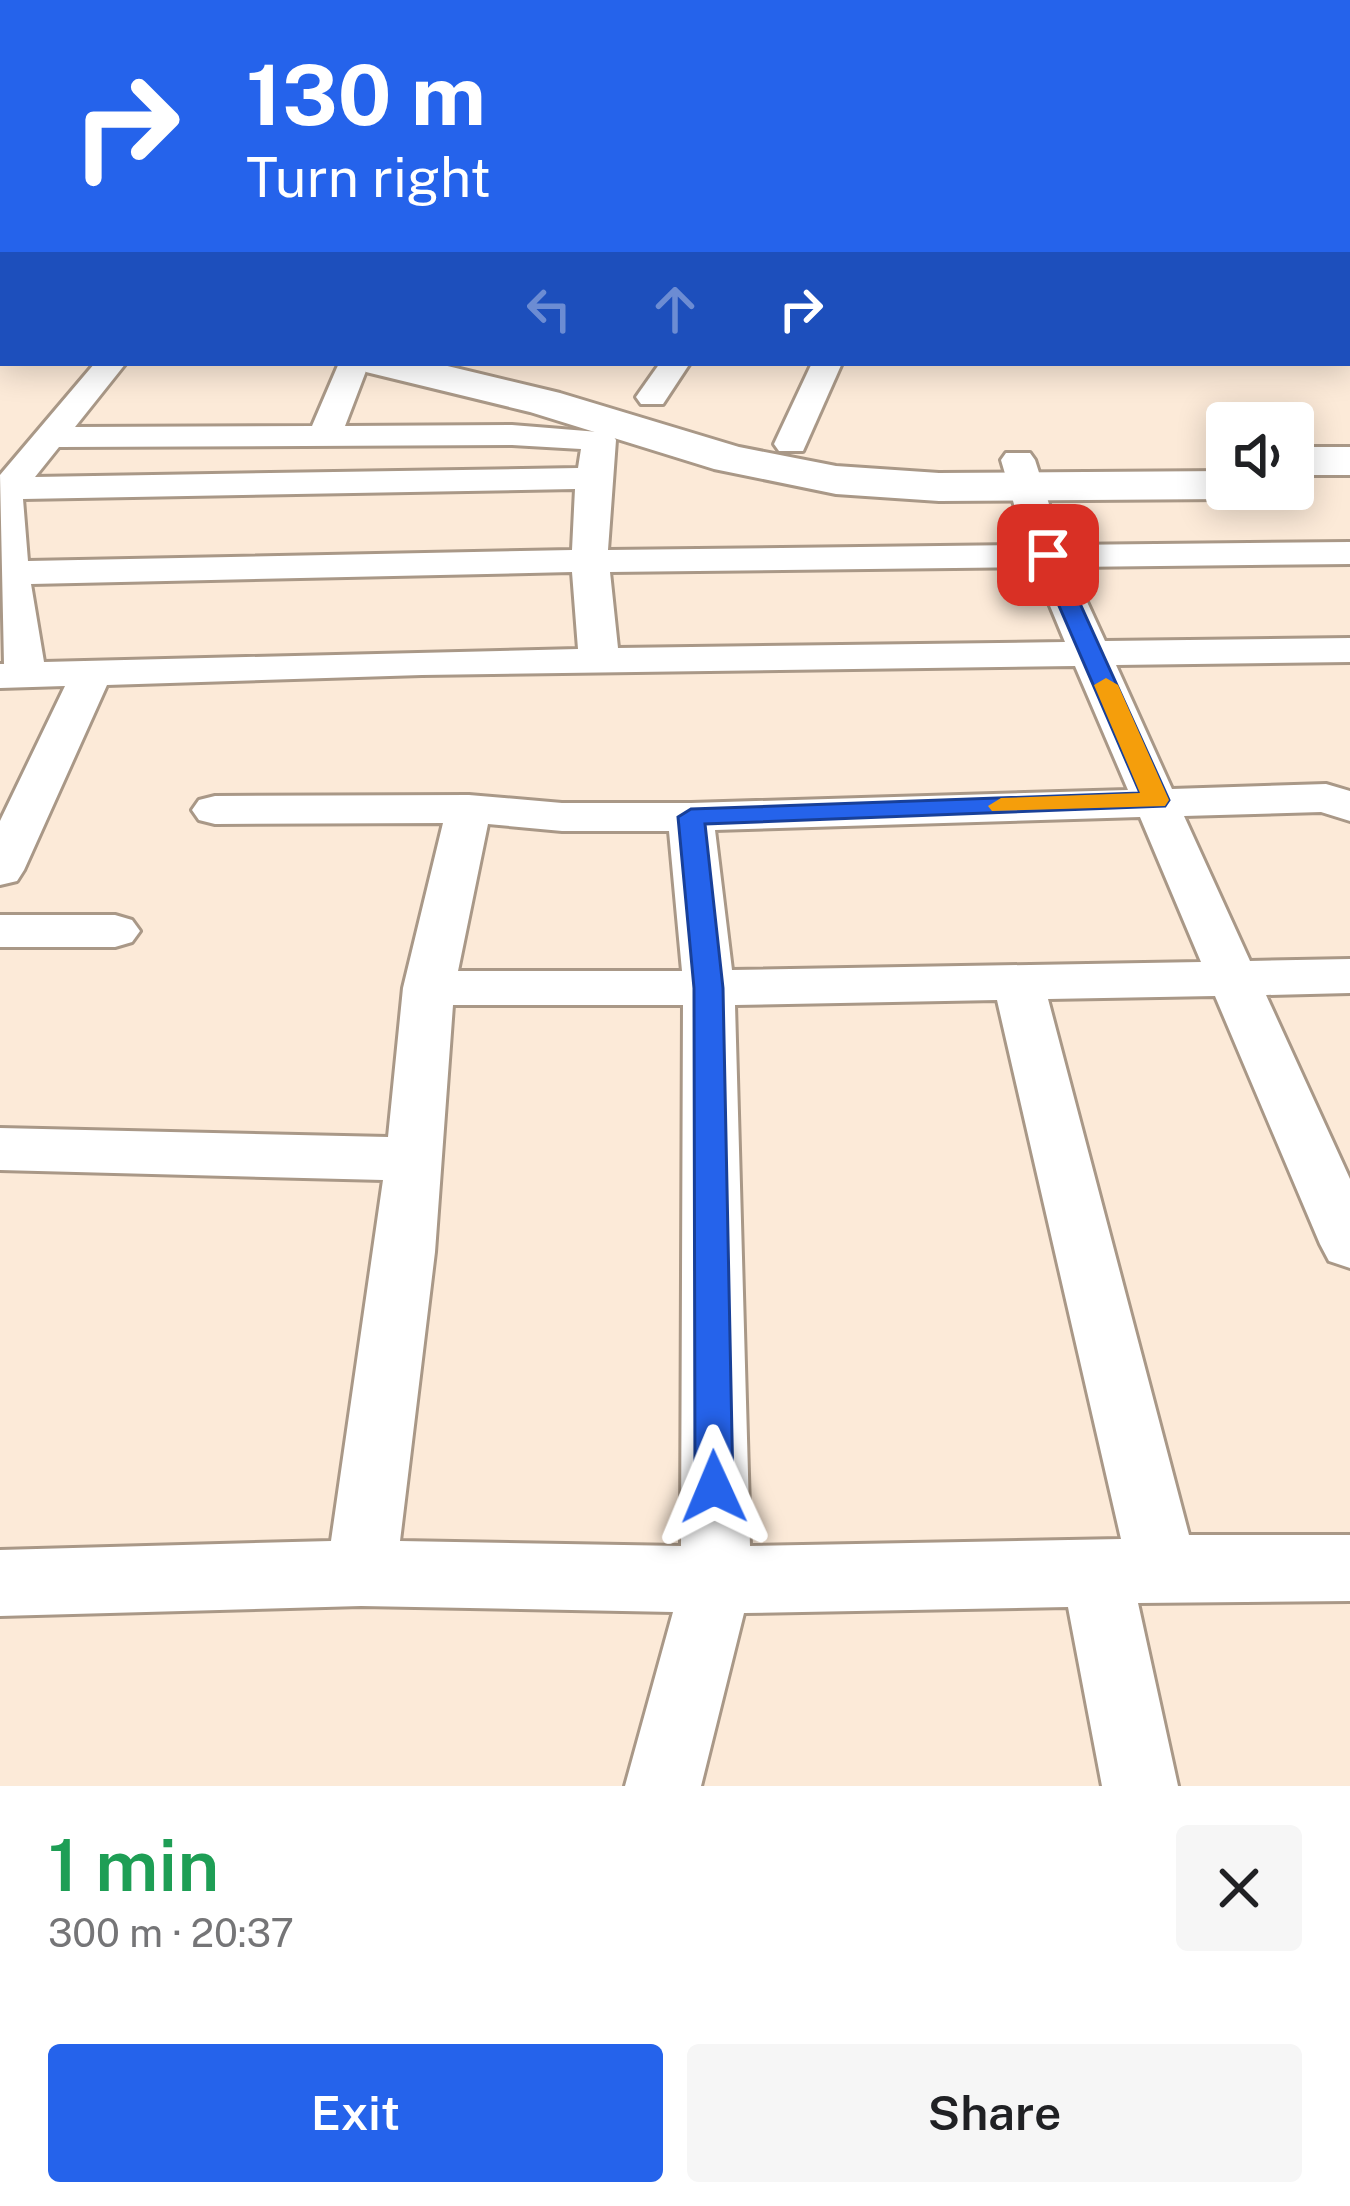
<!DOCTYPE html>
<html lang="en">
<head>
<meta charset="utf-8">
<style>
  :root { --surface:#fff; --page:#f6f6f6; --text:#202124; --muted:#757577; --accent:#2563eb }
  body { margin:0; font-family:"Public Sans",sans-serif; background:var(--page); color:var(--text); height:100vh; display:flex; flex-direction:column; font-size:45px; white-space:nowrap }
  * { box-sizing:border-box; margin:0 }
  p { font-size:39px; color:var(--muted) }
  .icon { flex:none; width:66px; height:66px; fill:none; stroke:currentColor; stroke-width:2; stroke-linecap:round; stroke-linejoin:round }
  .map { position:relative; height:1786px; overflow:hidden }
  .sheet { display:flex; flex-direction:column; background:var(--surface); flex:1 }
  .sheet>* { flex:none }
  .guide { position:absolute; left:0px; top:0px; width:1350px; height:366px; box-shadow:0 6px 30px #0003; background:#2563eb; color:#fff; overflow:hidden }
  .fabs { position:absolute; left:1206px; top:402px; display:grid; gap:24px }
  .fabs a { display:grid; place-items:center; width:108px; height:108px; border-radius:12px; background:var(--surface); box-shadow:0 6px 30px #0003; font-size:60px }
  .pin { position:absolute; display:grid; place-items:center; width:102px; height:102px; color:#fff; margin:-51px; border-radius:24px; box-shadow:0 6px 18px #0006 }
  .me { position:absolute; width:132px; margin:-66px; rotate:359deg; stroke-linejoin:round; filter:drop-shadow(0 0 9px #0008) }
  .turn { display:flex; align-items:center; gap:42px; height:252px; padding:0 48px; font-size:54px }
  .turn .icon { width:156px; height:156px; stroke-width:2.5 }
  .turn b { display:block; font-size:84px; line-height:102px }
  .lanes { display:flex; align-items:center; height:114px; padding:0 48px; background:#0003; justify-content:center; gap:60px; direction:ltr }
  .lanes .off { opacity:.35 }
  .round { display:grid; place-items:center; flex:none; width:126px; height:126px; border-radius:12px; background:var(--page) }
  .summary { display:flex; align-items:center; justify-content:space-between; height:204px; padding:0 48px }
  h1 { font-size:72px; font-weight:600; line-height:90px; color:#1e9e55 }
  .action { display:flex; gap:24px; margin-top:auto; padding:24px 48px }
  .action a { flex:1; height:138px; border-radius:12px; background:var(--accent); color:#fff; font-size:48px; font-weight:600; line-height:138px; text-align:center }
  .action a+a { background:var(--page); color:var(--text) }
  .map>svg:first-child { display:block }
</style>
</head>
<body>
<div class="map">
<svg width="1350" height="1786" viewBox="0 0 1350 1786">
  <rect width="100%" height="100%" fill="#fcead8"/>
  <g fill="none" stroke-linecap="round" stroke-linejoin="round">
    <g stroke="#a99887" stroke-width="6">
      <g id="street">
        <polygon points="90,0 160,0 88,3"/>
        <polygon points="243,0 263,0 264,3 244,3"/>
        <polygon points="471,0 493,0 469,3"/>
        <polygon points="711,0 788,0 790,3 714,3"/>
        <polygon points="891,0 911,0 889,3"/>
        <polygon points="1010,0 1076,0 1078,3 1013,3"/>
        <polygon points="1248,0 1268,0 1270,3 1250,3"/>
        <rect x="1347" y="25" width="3" height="12"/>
        <polygon points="3,43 3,55 0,56 0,44"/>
        <polygon points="1347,81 1350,82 1350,96 1347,95"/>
        <rect x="0" y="86" width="3" height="14"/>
        <rect x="0" y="138" width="3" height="14"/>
        <rect x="1347" y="160" width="3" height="14"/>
        <rect x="0" y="228" width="3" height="16"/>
        <rect x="1347" y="233" width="3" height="16"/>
        <polygon points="3,300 3,319 0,320 0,301"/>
        <path d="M95 363H126L75 427 312 426 339 363H369L345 426 512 425 611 433 616 440 608 550 1026 545 1001 460 1006 453H1030L1035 460 1062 545 1350 542V564L1071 567 1105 641 1350 638V662L1116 665 1172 789 1326 784 1350 791V821L1321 812 1184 816 1250 961 1350 959V993L1266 995 1350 1179V1268L1329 1261 1320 1244 1215 996 1048 999 1189 1535H1350V1601L1138 1603 1178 1786H1102L1068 1607 744 1613 701 1786H625L673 1612 361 1606 0 1616V1550L331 1541 383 1180 0 1170V1128L388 1137 403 988 443 823 215 824 199 820 192 810 199 800 215 796 469 795 562 803H691L1128 790 1075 666 422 675 107 685 24 870 17 881 0 885V821L65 686 0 688V664H4L0 475ZM512 445 581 449 578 468 35 477 59 447ZM575 489 572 550 28 561 23 499ZM1034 567 1065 642 618 648 610 572ZM572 572 578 649 44 662 31 584ZM1140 817 1201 962 732 970 715 830ZM488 824 562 831H669L682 971H458ZM997 1000 1121 1539 750 1546 735 1005ZM453 1005H683L681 1546 400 1541 435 1252Z"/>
        <polygon points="660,363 690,363 663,404 641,404 636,397"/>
        <polygon points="812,363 842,363 803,451 779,451 774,444"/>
        <polygon points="0,915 115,915 132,920 140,931 132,942 115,947 0,947"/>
      </g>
    </g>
    <g stroke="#a99887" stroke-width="6">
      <g id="secondary">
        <polygon points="375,0 401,0 403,3 377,3"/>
        <polygon points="1152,0 1181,0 1183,3 1154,3"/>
        <polygon points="3,9 3,38 0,38 0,10"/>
        <polygon points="1347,115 1350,116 1350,137 1347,136"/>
        <rect x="0" y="166" width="3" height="20"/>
        <rect x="1347" y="214" width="3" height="22"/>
        <polygon points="360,363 435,363 560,393 739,447 836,466 939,473 1227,471 1227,489 1248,489 1244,495 1227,499 939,501 836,494 714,469 530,412 366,372"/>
        <rect x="1293" y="447" width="57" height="28"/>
      </g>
    </g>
    <use href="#street" fill="#fff" fill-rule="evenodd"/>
    <use href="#secondary" fill="#fff" fill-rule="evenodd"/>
  </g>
  <polygon fill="#2563eb" stroke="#184099" stroke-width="3" points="1048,548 1058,555 1169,800 1165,806 705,824 723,988 733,1487 728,1499 714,1504 701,1499 695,1487 694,988 678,817 691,809 1140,793 1037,555"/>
  <polygon fill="#f59e0b" points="1106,678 1118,685 1169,800 1165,806 992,811 988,806 1001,798 1140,793 1094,685"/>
</svg>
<div class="fabs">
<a><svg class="icon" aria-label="sound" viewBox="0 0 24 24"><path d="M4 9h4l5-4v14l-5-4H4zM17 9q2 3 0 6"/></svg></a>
</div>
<div class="pin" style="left:1048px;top:555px;background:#d93025"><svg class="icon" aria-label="arrive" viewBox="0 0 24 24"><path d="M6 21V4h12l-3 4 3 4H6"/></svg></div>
<svg class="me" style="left:714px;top:1487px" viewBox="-20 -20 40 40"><path d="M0-17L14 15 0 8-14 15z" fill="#2563eb" stroke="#fff" stroke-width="4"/></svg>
<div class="guide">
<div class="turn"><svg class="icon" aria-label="right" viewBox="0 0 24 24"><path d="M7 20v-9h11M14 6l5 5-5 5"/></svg><div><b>130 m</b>Turn right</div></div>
<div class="lanes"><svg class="icon off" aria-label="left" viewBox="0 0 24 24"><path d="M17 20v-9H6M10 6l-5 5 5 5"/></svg><svg class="icon off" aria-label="ahead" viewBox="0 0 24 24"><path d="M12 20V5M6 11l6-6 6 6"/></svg><svg class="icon" aria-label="right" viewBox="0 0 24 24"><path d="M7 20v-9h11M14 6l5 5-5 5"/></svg></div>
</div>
</div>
<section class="sheet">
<div class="summary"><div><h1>1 min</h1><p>300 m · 20:37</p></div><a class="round"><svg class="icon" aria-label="close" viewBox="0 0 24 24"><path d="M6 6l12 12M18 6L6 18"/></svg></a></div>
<div class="action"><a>Exit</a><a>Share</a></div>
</section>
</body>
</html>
